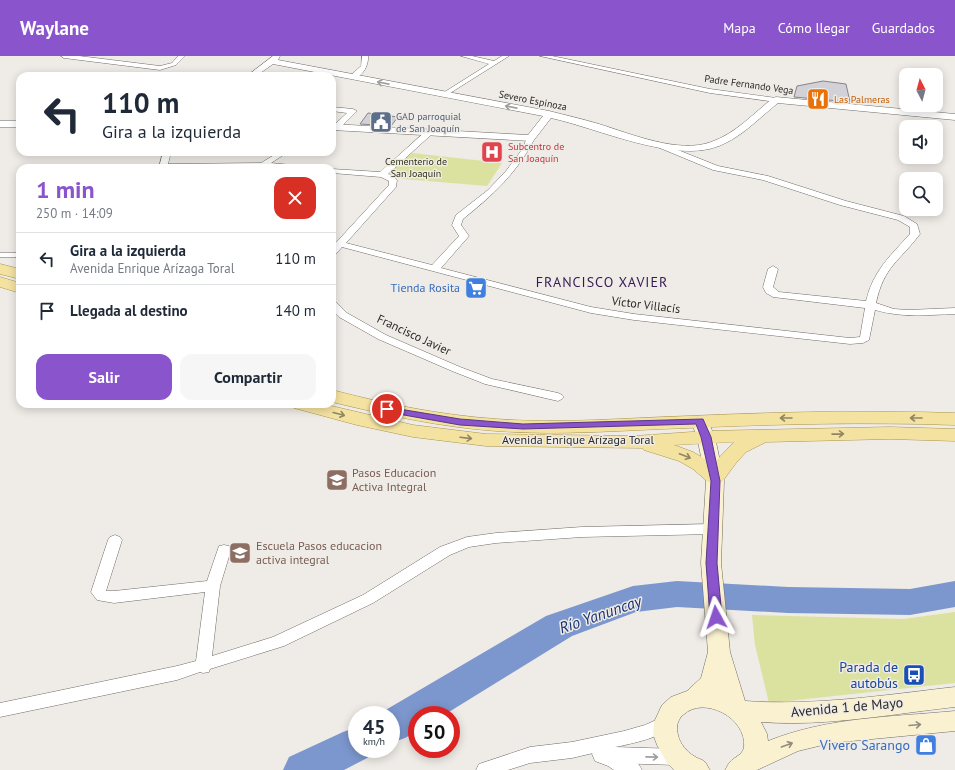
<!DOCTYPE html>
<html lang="es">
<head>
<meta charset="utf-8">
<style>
  :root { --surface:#fff; --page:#f6f6f7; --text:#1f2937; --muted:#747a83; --line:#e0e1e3; --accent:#8a54cc }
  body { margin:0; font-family:"PT Sans",sans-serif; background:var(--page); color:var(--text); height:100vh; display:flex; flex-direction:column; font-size:15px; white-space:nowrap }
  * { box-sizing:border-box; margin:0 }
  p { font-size:13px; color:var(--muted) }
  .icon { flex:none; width:22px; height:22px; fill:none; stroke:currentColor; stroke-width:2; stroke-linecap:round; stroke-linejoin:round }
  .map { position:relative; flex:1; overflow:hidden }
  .sheet { position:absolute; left:16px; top:108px; width:320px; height:244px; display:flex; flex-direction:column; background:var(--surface); border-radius:12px; box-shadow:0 2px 10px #0003 }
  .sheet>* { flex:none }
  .guide { position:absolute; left:16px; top:16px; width:320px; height:84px; border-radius:12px; box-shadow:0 2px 10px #0003; background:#fff; color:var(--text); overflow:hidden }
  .needle { width:26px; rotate:354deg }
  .fabs { position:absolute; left:899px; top:12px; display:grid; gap:8px }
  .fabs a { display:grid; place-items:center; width:44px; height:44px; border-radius:8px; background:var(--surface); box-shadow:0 2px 10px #0003; font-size:20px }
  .speed { position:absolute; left:348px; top:650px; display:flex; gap:8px; font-size:20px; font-weight:700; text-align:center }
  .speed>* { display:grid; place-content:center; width:52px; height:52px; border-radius:50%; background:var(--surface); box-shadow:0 2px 10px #0003; line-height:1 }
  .speed small { font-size:10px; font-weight:400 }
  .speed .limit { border:6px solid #d22; background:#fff; color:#111 }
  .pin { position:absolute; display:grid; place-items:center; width:34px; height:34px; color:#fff; margin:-17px; border:2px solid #fff; border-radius:50%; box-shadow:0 1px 4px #0007 }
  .me { position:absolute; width:44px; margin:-22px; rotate:355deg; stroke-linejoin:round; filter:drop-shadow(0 0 3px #0008) }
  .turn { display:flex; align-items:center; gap:14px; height:84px; padding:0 20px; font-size:18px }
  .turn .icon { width:52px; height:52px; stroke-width:2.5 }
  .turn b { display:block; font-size:28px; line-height:34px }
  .round { display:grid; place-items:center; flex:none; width:42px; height:42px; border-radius:12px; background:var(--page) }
  .headline { display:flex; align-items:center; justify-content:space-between; height:68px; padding:0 20px }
  h1 { font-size:24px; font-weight:700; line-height:30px; color:var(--accent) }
  .cta { display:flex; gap:8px; margin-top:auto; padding:8px 20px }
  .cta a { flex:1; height:46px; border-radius:12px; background:var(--accent); color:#fff; font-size:16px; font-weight:700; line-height:46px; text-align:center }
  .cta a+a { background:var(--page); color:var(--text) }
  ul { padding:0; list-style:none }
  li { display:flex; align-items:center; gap:12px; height:52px; padding:0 20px; border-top:1px solid var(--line) }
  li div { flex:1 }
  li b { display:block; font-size:15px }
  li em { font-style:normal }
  header { display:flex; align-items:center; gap:24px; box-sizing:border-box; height:56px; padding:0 20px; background:var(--accent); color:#fff }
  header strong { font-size:19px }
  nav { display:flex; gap:22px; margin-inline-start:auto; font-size:14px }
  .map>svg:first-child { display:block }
</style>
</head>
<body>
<header>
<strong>Waylane</strong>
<nav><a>Mapa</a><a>Cómo llegar</a><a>Guardados</a></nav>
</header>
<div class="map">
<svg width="955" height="714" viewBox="0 0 955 714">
  <rect width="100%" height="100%" fill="#efebe6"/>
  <g fill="#dbe2a0">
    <polygon points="412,97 502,107 487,130 403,123 397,118 388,116"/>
    <polygon points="955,556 955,627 769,647 755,589 752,559 903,563"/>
  </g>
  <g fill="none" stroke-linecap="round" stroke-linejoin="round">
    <g fill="#7c97ce" fill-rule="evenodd">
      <polygon points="677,525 788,531 910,533 955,525 955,551 910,559 788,557 677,551 636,556 572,580 444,659 417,659 417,675 405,682 391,687 391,659 377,659 546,560 633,530"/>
      <polygon points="357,671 357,693 375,693 371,700 344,714 283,714 289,701 343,676"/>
    </g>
  </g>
  <g fill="#d1d1d7" stroke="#85858b">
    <polygon points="823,25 846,28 850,46 794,41 797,30"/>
    <polygon points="368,57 398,61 391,70 360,68"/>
  </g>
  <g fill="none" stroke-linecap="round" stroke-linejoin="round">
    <g stroke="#706c68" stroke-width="1">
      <rect id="pedestrian" x="0" y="197" width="20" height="4"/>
    </g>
    <g stroke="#706c68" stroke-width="1">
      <g id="minor">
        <polygon points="61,0 79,0 160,10 172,7 178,0 185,0 176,9 160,14 64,2"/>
        <path d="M362 0H368C369 10 361 24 350 22V20L361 10Z"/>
        <polygon points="461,0 472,0 494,5 502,0 509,0 447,39 443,39 443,37 489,8"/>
        <polygon points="540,0 552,0 710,33 776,42 780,44 776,46 710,37"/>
        <polygon points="332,51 353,53 357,55 338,74 332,74 332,71 347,57 332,55"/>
        <path d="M426 75H429L433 77 388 118 392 119 397 124 396 131 346 187 432 209 459 180 452 169 456 159 488 134 506 115 521 95 528 80H531L535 82C518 116 492 140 463 163L461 169 469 180 441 212 591 251 634 258 850 282 860 281 865 252 773 241 766 237 763 231 768 213 773 210 778 213 773 231 779 236 866 245C873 215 890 200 910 178V171L898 164 840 149 763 124 713 114 655 90 654 88 658 86 718 110 768 120 846 145 904 160 917 168 920 178C899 206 884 210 876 247L894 253 908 254 955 252V258C926 259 903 262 875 254L869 284 863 287 850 288 634 264 591 257 342 191 335 199 332 200V191L389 129V125L381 121 332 117V113L380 116Z"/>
        <polygon points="163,96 171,96 168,108 261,107 279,96 288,96 271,107 301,110 305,112 159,112"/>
        <polygon points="20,195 20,201 15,201 13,199"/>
        <polygon points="332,245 336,246 347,257 386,279 460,311 492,323 558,337 562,339 564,341 562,343 558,345 485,328 452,315 378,283 339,261 332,254"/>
        <polygon points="713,468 718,470 720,473 718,476 713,478 582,481 496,487 469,491 450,499 373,547 284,590 210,613 209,616 203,617 200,616 177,624 0,661 0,647 177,610 196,605 205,536 114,547 97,544 91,536 108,484 110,481 115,479 120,481 122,484 106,535 114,535 207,525 219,490 224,489 229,490 231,494 220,530 212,600 273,581 363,539 440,491 467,481 496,477 582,471"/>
        <path d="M665 660 671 662 673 667C667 681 630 688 615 691L677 693 683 696 686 701 683 706 677 709 612 707 606 704 603 699 606 694 572 702 530 707 508 714H476L479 708 530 691 572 686 624 675 645 669Z"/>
      </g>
    </g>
    <g stroke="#706c68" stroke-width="1">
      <g id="tertiary">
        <path d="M273 0H280L278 4 549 55C565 59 582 63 599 68 631 78 679 98 711 86 735 78 754 57 773 42L776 41 955 58V64L778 47C759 62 742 81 719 90 675 108 597 72 551 62L534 84 531 85 332 74V68L528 79 543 60 273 8 256 20H247Z"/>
        <rect x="0" y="65" width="20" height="6"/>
        <path d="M603 689C618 694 635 699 642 714H614L608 710 595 705 592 698 595 691Z"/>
      </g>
    </g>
    <g stroke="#706c68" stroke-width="1">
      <path id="secondary" d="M700 360 706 361 715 381 724 425 721 507 730 596 745 645C815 650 885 639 955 631V651C891 658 825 671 761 666L767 678 768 685C828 661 892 661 955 655V675L831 687 798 695 757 714H725C727 711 728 708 730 706 734 701 743 699 744 691 747 662 704 639 683 659 677 664 676 672 678 679 680 688 687 696 694 700 698 703 702 703 705 706 707 708 708 712 710 714H674L667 707 657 689 653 678 654 666 662 649 671 641 687 635 701 622 708 596 701 507 706 425 697 381 691 365 694 361Z"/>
    </g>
    <g stroke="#a9954e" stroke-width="1">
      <g id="primary">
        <polygon points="0,208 20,213 20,223 0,218"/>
        <polygon points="0,221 20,227 20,237 0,231"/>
        <path d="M332 334C386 348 440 359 496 363 560 368 624 362 688 360 777 356 866 354 955 357V369C866 366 777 368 688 372 624 374 560 380 496 375 440 371 386 359 332 346Z"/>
        <path d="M292 348H323L413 369 486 378 634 380 706 375 890 371 955 373V385L890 383 766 386 746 396 736 407 722 426 715 428 708 426 693 413 679 405 644 394 642 392 486 390 413 381 357 369 294 352ZM734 386 713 408 693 396 674 389Z"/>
      </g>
    </g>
    <use href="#pedestrian" fill="#fff" fill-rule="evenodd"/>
    <use href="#minor" fill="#fff" fill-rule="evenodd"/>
    <use href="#tertiary" fill="#fff" fill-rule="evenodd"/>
    <use href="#secondary" fill="#faf1d0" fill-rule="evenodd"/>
    <use href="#primary" fill="#f4e2a1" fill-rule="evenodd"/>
  </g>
  <defs><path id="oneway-shaft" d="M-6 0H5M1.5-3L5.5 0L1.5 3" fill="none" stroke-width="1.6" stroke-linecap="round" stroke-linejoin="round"/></defs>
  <g stroke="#a09f9e">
    <use href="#oneway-shaft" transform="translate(383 27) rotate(-169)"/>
    <use href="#oneway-shaft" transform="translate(511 51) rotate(-169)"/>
    <use href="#oneway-shaft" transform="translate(652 701) rotate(1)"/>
  </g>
  <g stroke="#908664">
    <use href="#oneway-shaft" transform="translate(339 358) rotate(15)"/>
    <use href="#oneway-shaft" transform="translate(786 362) rotate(180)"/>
    <use href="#oneway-shaft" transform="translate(916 362) rotate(180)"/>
    <use href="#oneway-shaft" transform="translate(838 378) rotate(-1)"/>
    <use href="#oneway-shaft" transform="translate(466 382) rotate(7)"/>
    <use href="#oneway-shaft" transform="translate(685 400) rotate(21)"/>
  </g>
  <g stroke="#928e7c">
    <use href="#oneway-shaft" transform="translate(915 669) rotate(-5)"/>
    <use href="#oneway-shaft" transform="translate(787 689) rotate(-20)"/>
  </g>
  <polygon fill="#8a54cc" stroke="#5a3785" points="383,351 387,351 460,363 523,368 703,363 711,381 720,425 717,507 722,561 720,564 716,565 712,564 710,561 706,507 711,425 701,381 696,368 523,373 460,369 387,356 383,355 382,353"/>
  <defs>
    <g id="restaurant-square" transform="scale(1.15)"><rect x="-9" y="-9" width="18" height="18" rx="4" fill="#e8710a" stroke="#efebe6"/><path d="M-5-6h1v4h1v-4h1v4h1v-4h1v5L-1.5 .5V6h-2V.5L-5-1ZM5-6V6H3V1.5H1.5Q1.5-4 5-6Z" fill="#fff"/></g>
    <g id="civic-square" transform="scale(1.15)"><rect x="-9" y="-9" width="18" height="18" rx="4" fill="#5c6f8a" stroke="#efebe6"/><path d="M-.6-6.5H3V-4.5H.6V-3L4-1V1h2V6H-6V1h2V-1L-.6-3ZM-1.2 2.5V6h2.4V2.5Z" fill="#fff"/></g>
    <g id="hospital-square" transform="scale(1.15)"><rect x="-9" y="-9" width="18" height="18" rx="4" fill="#e0444e" stroke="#efebe6"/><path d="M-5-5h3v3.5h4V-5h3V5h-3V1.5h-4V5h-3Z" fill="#fff"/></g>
    <g id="supermarket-square" transform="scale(1.15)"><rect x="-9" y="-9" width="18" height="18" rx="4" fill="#3f7fe0" stroke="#efebe6"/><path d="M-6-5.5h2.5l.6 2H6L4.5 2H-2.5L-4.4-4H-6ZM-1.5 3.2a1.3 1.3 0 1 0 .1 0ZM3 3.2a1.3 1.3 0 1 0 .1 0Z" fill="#fff"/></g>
    <g id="school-square" transform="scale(1.15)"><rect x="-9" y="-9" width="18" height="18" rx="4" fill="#8d6e63" stroke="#efebe6"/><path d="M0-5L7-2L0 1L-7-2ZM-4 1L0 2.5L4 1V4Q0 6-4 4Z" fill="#fff"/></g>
    <g id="bus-square" transform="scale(1.15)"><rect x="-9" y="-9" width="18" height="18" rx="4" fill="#1a4fb4" stroke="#efebe6"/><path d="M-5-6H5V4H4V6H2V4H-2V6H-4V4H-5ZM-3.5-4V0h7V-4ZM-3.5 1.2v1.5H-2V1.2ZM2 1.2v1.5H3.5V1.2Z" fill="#fff"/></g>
    <g id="shop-square" transform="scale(1.15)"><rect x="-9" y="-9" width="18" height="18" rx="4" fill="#3f7fe0" stroke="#efebe6"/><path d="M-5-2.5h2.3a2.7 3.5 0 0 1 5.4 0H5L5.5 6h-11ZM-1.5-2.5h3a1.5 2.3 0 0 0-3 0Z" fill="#fff"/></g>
  </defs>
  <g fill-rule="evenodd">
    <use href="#restaurant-square" x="818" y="43"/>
    <use href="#civic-square" x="381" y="66"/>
    <use href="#hospital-square" x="492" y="96"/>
    <use href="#supermarket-square" x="476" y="232"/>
    <use href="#school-square" x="337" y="424"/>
    <use href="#school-square" x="240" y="497"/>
    <use href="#bus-square" x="914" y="619"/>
    <use href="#shop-square" x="926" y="689"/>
  </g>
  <g text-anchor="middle" stroke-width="3" stroke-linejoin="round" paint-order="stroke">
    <g font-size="10" fill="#2b2a28" stroke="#efebe6">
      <text transform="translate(749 28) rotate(8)" y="4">Padre Fernando Vega</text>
      <text transform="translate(533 44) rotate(11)" y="4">Severo Espinoza</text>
    </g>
    <g font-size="10" fill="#c56008" stroke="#efebe6" text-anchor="start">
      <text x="834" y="47">Las Palmeras</text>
    </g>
    <g font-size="10" fill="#4e5e75" stroke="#efebe6" text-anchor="start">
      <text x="396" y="64">GAD parroquial<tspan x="396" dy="12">de San Joaquín</tspan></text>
    </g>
    <g font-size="10" fill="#be3a42" stroke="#efebe6" text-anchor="start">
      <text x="508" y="94">Subcentro de<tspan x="508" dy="12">San Joaquín</tspan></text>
    </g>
    <g font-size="10" fill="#2e3013" stroke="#efebe6">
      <text x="416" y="109">Cementerio de<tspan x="416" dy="12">San Joaquín</tspan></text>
    </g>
    <g font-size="12" fill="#366cbe" stroke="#efebe6" text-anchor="end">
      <text x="460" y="236">Tienda Rosita</text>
    </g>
    <g font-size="12" fill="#2b2a28" stroke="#efebe6">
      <text transform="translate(646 249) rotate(7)" y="4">Víctor Villacís</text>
      <text transform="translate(414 279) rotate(25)" y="4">Francisco Javier</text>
      <text x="578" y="388">Avenida Enrique Arízaga Toral</text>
    </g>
    <g font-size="12" fill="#785e54" stroke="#efebe6" text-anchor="start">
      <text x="352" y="421">Pasos Educacion<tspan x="352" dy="14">Activa Integral</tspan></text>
      <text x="256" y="494">Escuela Pasos educacion<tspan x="256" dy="14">activa integral</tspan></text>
    </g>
    <g font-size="14" letter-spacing="1" fill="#341a53" stroke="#efebe6">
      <text x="602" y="231">FRANCISCO XAVIER</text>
    </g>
    <g font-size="14" fill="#164399" stroke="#efebe6" text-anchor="end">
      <text x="898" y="616">Parada de<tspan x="898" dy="16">autobús</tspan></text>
    </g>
    <g font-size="14" fill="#2b2a28" stroke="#efebe6">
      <text transform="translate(847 651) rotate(-5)" y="5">Avenida 1 de Mayo</text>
    </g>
    <g font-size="14" fill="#366cbe" stroke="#efebe6" text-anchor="end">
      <text x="910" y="694">Vivero Sarango</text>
    </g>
    <g font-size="16" font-style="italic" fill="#183475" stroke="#efebe6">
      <text transform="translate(600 558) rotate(-19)" y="6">Río Yanuncay</text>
    </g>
  </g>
</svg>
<div class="fabs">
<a><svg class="needle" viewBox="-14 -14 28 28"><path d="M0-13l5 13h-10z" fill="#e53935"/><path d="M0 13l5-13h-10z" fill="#747a83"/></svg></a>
<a><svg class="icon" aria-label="sound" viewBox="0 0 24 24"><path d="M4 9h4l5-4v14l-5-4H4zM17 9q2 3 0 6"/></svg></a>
<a><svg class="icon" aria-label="search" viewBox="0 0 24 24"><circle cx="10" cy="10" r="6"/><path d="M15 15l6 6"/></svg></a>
</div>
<div class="speed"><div>45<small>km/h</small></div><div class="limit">50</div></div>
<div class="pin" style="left:387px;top:353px;background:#d93025"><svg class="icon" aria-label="arrive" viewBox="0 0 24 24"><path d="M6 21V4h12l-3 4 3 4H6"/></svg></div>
<svg class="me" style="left:716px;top:561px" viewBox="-20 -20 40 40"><path d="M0-17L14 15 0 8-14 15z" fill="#8a54cc" stroke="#fff" stroke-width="4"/></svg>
<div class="guide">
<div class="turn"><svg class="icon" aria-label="left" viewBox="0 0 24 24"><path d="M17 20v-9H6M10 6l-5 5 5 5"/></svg><div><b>110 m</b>Gira a la izquierda</div></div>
</div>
<section class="sheet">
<div class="headline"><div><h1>1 min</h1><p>250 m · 14:09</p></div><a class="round" style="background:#d93025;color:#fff"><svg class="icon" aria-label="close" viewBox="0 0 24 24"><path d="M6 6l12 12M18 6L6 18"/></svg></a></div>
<ul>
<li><svg class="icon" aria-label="left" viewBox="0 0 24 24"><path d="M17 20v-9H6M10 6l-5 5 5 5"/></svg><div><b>Gira a la izquierda</b><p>Avenida Enrique Arízaga Toral</p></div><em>110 m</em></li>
<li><svg class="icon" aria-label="arrive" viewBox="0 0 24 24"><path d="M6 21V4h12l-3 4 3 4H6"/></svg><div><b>Llegada al destino</b></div><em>140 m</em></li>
</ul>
<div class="cta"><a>Salir</a><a>Compartir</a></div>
</section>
</div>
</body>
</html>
